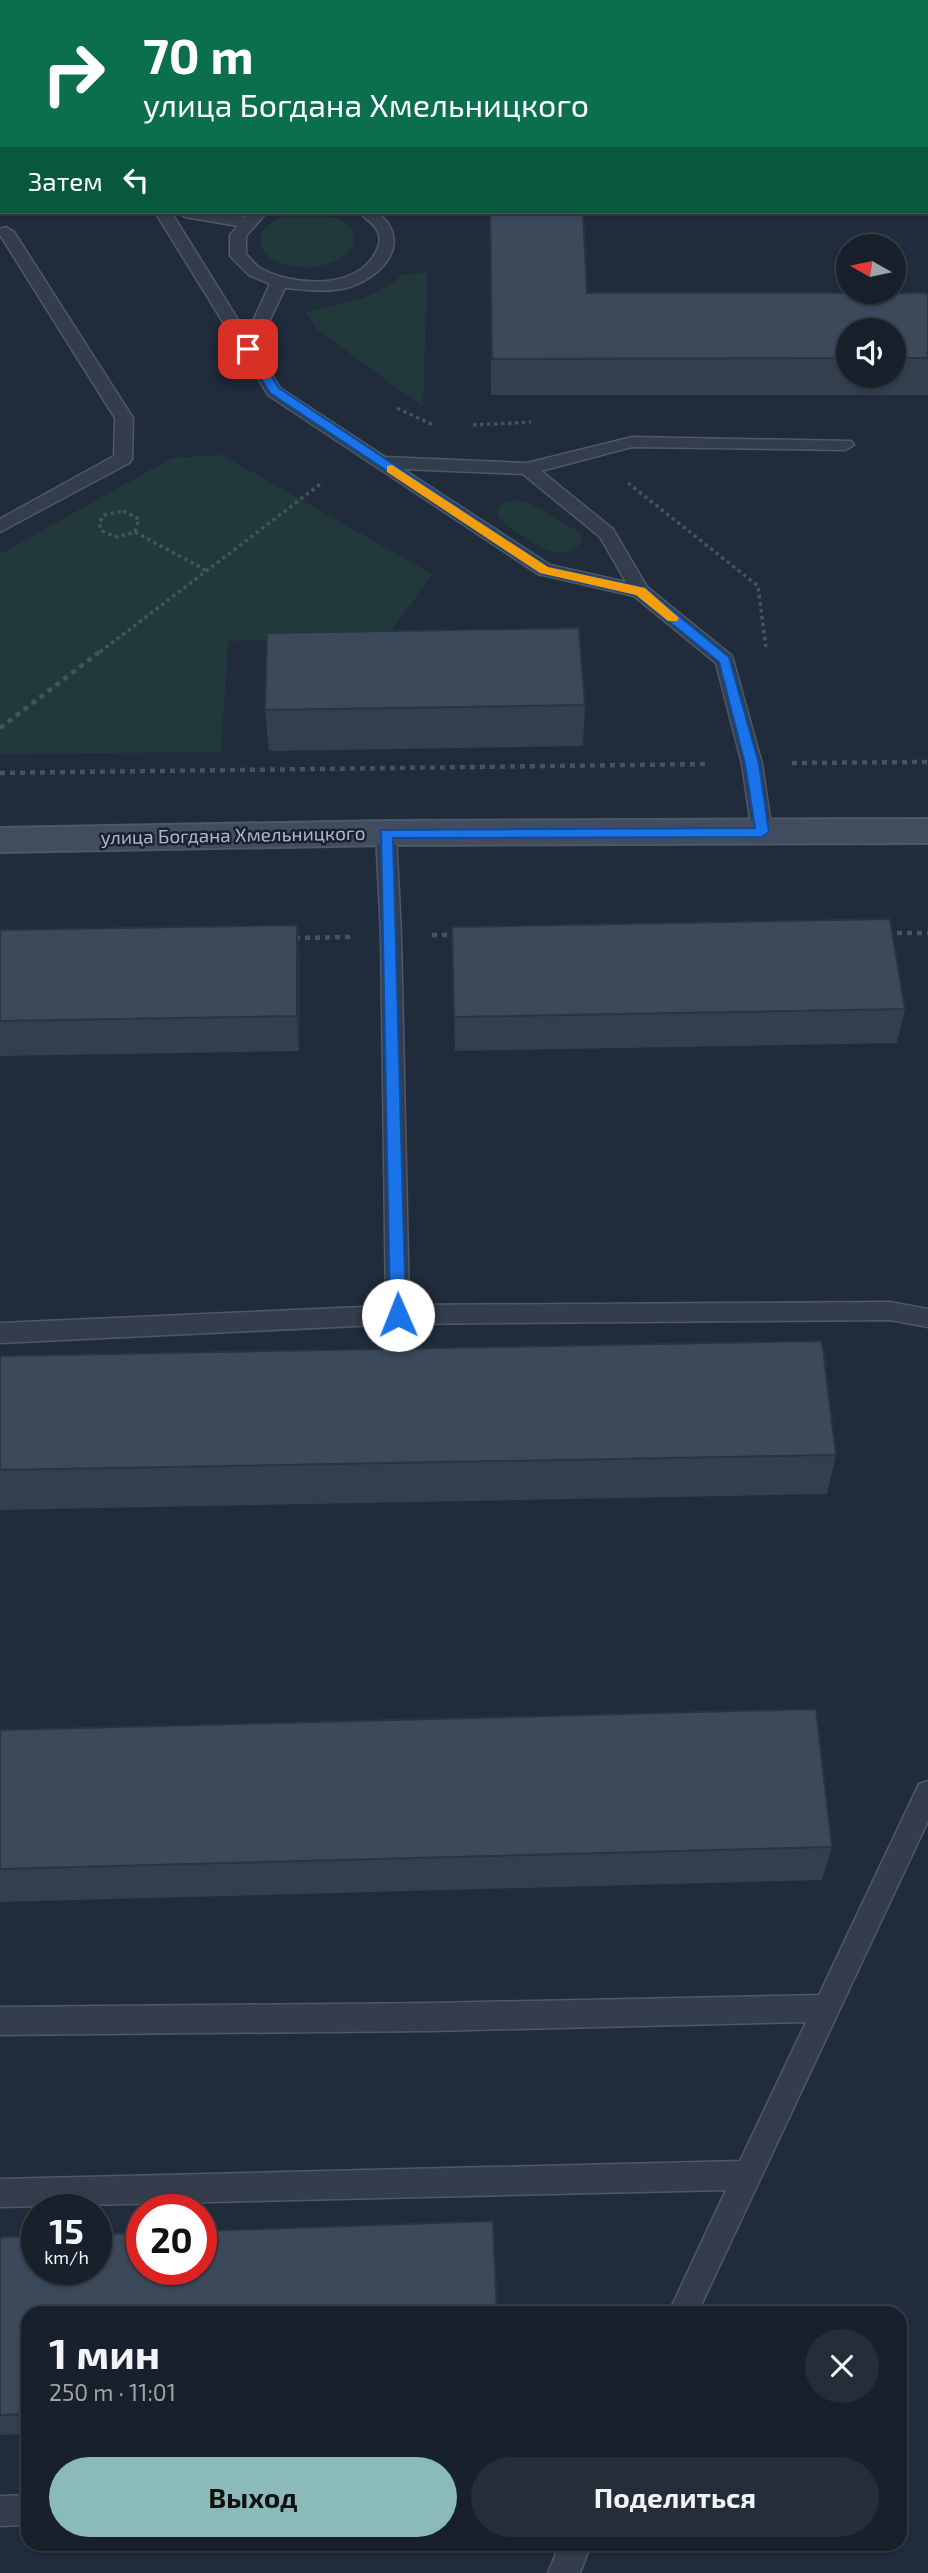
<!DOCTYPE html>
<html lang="ru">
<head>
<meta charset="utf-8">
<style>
  :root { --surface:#18202c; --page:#252d38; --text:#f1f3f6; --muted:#9fa3a9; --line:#363e48; --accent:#8bbbb9 }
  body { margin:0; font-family:"Exo 2",sans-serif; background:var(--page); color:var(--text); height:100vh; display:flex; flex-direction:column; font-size:26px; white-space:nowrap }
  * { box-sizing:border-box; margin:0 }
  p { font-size:23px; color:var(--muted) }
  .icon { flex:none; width:38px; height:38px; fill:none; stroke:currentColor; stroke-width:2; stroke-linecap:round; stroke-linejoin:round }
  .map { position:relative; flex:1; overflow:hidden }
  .sheet { position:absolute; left:21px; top:2306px; width:886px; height:245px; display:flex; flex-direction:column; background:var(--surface); border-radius:21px; box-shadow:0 2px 5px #0004,0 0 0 2px var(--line) }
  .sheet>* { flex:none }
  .hud { position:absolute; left:0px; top:0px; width:929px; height:214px; box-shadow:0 2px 5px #0004,0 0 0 2px var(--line); background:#0b6e4f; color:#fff; overflow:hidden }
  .needle { width:46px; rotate:279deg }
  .fabs { position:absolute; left:836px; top:234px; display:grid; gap:14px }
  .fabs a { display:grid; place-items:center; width:70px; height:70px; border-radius:50%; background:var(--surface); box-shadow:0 2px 5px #0004,0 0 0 2px var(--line); font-size:35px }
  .speed { position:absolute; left:21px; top:2194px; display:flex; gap:14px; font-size:35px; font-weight:700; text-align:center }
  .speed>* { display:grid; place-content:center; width:91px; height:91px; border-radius:50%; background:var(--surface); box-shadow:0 2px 5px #0004,0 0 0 2px var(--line); line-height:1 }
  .speed small { font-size:18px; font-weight:400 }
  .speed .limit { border:10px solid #d22; background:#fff; color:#111 }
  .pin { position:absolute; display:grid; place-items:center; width:60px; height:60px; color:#fff; margin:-30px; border-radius:14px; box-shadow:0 4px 10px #0006 }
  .me { position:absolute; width:77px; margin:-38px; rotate:359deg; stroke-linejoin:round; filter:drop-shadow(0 0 5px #0008) }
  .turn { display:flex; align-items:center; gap:24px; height:147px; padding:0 28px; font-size:32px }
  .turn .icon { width:91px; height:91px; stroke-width:2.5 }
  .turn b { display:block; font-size:49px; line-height:60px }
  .then { display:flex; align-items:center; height:66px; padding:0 28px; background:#0003; gap:14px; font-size:26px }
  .round { display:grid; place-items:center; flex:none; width:74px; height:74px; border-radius:37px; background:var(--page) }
  .summary { display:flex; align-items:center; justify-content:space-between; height:119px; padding:0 28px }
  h1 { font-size:42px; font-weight:700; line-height:52px }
  .primary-button { display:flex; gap:14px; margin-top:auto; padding:14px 28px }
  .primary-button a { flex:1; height:80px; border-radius:42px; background:var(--accent); color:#111; font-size:28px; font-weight:700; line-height:80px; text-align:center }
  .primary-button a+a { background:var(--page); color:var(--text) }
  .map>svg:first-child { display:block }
</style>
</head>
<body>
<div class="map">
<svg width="928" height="2573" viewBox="0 0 928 2573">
  <rect width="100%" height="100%" fill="#202b3b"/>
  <g fill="#22393c">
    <path d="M310 212C398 223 337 286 278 262 254 253 256 229 278 219 288 214 299 213 310 212Z"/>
    <path d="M427 273 423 407 318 330 306 312C340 304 377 299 403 274Z"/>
    <polygon points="222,455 432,574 388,636 228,641 221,752 0,754 0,554 172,458"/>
    <path d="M515 500 530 503 579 532 582 541C565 563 544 550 525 537 514 530 502 525 497 513L501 504Z"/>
  </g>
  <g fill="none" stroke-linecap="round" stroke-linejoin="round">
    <g stroke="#4f5866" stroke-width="3">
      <g id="service">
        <rect x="121" y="0" width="14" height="2"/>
        <path d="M155 212H171L247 334 270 284 249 275 230 256V235L238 226 185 217 177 212H212L245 217 251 212H267L246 236V254C251 259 256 266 262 269 294 286 351 289 373 257 378 248 382 242 378 232 374 223 365 219 359 212H377C413 241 385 275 350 287 329 293 306 290 285 288L256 349 280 388 385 457 527 463 632 437 851 441 854 445 845 450 632 447 541 471 613 529 647 587 732 656 762 764 772 832 769 837H755L752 832 742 764 716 663 634 596 538 574 268 395ZM403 469 523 474 600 537 626 582 550 565Z"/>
        <polygon points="6,227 14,232 133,418 132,459 129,463 0,532 0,519 114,456 115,418 0,235 0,229"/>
        <polygon points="386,826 393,828 396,833 401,935 409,1305 890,1302 928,1309 928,1327 890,1320 398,1324 0,1343 0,1323 386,1306 381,935 376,833 379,828"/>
        <polygon points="928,1781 928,1821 697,2314 668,2314 726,2190 0,2207 0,2179 740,2161 806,2022 431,2031 0,2035 0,2007 431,2003 819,1995 919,1784"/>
        <polygon points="28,2495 28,2525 0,2526 0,2496"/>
        <polygon points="560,2544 591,2544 580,2573 548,2573"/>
      </g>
    </g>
    <g stroke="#4f5866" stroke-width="4">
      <polygon id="secondary" points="928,819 928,843 386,845 0,852 0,828 386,821"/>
    </g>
    <g stroke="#40565a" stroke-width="3.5" stroke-dasharray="3.5 3.5" stroke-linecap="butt">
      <polyline points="397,408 433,425"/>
      <polyline points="473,425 531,422"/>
      <polyline points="628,483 758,586 766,648"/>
      <polygon points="123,511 139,519 135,532 117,537 102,531 99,523 104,515"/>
      <polyline points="135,532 209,572"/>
      <polyline points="100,652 323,482"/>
    </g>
    <g stroke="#40565a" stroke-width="4.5" stroke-dasharray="5 5" stroke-linecap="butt">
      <polyline points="0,728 102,650"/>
      <polyline points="792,763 928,762"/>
      <polyline points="0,773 710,764"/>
      <polyline points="887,933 928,933"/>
      <polyline points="432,935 458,935"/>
      <polyline points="295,938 350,937"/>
    </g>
    <use href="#service" fill="#343d4c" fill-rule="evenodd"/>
    <use href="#secondary" fill="#424c5f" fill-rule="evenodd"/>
  </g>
  <g fill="#343f4e" fill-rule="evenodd">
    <polygon points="526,0 928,0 928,207 928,2 526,2"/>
    <path d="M490 212H583L587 293H928V395H491ZM849 331H894V376H849Z"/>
    <polygon points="585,705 583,746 269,751 265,710"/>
    <polygon points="452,927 905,1009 897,1043 455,1051"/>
    <polygon points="0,930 300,959 299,1051 0,1056"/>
    <polygon points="0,1356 836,1455 827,1494 0,1510"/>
    <polygon points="0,1730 832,1847 822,1880 0,1902"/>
    <polygon points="0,2237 28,2314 28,2434 0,2435"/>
  </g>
  <polygon fill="#2a3340" points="297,925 300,959 299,1051 297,1016"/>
  <g fill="#3c495b" stroke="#2a3340" stroke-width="2">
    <rect x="37" y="0" width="53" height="2"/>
    <polygon points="173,0 364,0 364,2 172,2"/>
    <polygon points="527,0 928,0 928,171 928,2 527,2"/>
    <polygon points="490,212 583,212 587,293 928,293 928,358 894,358 894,331 849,331 849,358 492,359"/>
    <polygon points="579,628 585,705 265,710 267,633"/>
    <polygon points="890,919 905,1009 454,1017 452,927"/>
    <polygon points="297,925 297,1016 0,1021 0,930"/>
    <polygon points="822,1341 836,1455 0,1470 0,1356"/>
    <polygon points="816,1709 832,1847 0,1869 0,1730"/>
    <polygon points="493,2221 497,2314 28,2314 28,2414 0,2415 0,2237 37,2236 37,2270 96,2270 96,2234 142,2233 142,2270 201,2270 201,2231"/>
  </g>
  <polygon fill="#1a73e8" stroke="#114b97" stroke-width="2" points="244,346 252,346 279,388 548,567 645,588 729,657 759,764 769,832 762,837 393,838 406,1315 404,1320 392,1320 390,1315 381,830 755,828 745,764 719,662 636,595 540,573 270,393 242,349"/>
  <polygon fill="#f59e0b" points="392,465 548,567 645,588 679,618 677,621 668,621 636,595 540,573 387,472 387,466"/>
  <g text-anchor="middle" stroke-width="5" stroke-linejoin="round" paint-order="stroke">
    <g font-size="19" fill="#afb8c8" stroke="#192230">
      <text transform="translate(233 835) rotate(-1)" y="7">улица Богдана Хмельницкого</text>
    </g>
  </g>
</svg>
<div class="fabs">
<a><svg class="needle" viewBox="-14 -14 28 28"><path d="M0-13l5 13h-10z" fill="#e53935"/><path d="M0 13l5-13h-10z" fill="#9fa3a9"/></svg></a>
<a><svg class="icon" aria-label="sound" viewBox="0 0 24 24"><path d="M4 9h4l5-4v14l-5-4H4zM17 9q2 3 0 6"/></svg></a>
</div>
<div class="speed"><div>15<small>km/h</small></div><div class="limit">20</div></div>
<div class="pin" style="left:248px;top:349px;background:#d93025"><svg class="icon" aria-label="arrive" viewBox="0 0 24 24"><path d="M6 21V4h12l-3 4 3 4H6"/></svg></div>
<svg class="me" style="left:398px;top:1315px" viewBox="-20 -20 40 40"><circle r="19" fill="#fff"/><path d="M0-13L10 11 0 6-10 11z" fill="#1a73e8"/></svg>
<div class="hud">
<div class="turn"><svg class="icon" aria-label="right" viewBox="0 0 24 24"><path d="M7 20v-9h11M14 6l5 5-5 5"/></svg><div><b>70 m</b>улица Богдана Хмельницкого</div></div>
<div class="then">Затем<svg class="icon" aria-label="left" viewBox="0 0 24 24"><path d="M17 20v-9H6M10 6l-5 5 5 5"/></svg></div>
</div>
<section class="sheet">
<div class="summary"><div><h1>1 мин</h1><p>250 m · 11:01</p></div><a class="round"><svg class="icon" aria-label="close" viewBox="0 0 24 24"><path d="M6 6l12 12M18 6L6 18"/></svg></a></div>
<div class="primary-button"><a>Выход</a><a>Поделиться</a></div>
</section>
</div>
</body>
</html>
